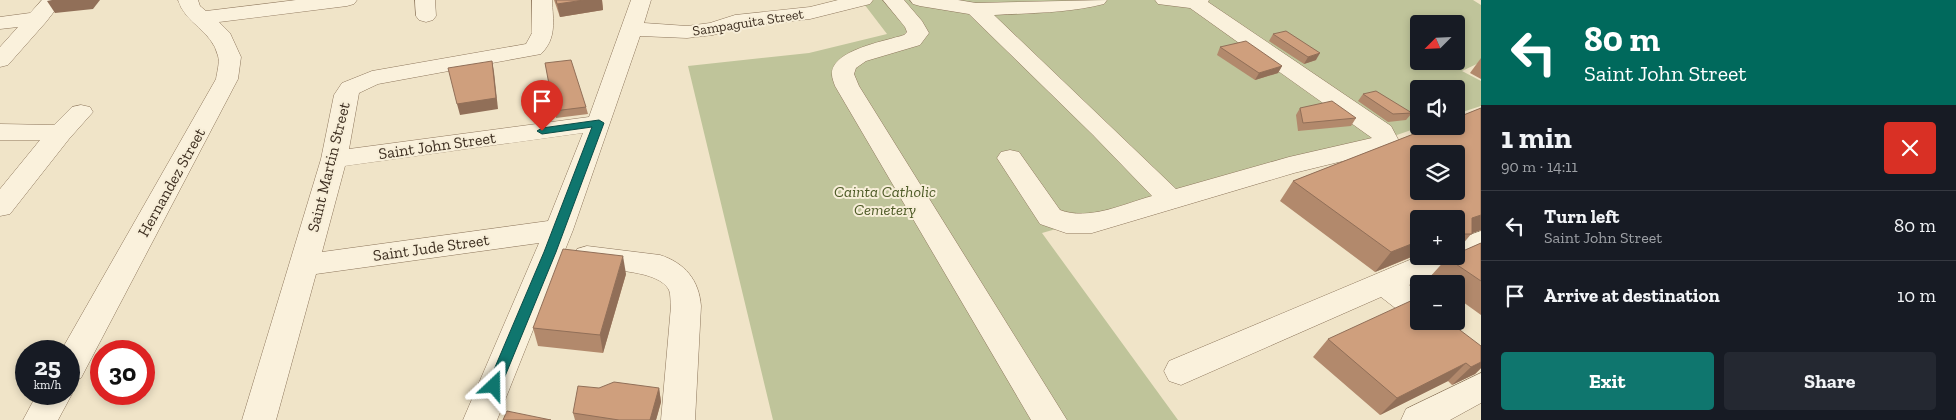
<!DOCTYPE html>
<html lang="en">
<head>
<meta charset="utf-8">
<style>
  :root { --surface:#171b24; --page:#242831; --text:#f1f3f6; --muted:#9ea1a6; --line:#363941; --accent:#0f766e }
  body { margin:0; font-family:"Zilla Slab",serif; background:var(--page); color:var(--text); height:100vh; display:flex; flex-direction:column; font-size:19px; white-space:nowrap }
  * { box-sizing:border-box; margin:0 }
  p { font-size:16px; color:var(--muted) }
  .icon { flex:none; width:28px; height:28px; fill:none; stroke:currentColor; stroke-width:2; stroke-linecap:round; stroke-linejoin:round }
  .map { position:relative; flex:1; overflow:hidden }
  .drawer { display:flex; flex-direction:column; background:var(--surface); width:475px }
  .drawer>* { flex:none }
  .banner { background:#00695c; color:#fff; overflow:hidden }
  .needle { width:32px; rotate:246deg }
  .controls { position:absolute; left:1410px; top:15px; display:grid; gap:10px }
  .controls a { display:grid; place-items:center; width:55px; height:55px; border-radius:5px; background:var(--surface); box-shadow:0 2px 8px #0003; font-size:25px }
  .speed { position:absolute; left:15px; top:340px; display:flex; gap:10px; font-size:25px; font-weight:700; text-align:center }
  .speed>* { display:grid; place-content:center; width:65px; height:65px; border-radius:50%; background:var(--surface); box-shadow:0 2px 8px #0003; line-height:1 }
  .speed small { font-size:12px; font-weight:400 }
  .speed .limit { border:8px solid #d22; background:#fff; color:#111 }
  .pin { position:absolute; display:grid; place-items:center; width:42px; height:42px; color:#fff; margin:-51px -21px; border-radius:50% 50% 50% 0; rotate:-45deg; box-shadow:0 0 5px #0007 }
  .pin .icon { rotate:45deg }
  .me { position:absolute; width:55px; margin:-28px; rotate:23deg; stroke-linejoin:round; filter:drop-shadow(0 0 4px #0008) }
  .turn { display:flex; align-items:center; gap:18px; height:105px; padding:0 20px; font-size:22px }
  .turn .icon { width:65px; height:65px; stroke-width:2.5 }
  .turn b { display:block; font-size:35px; line-height:42px }
  .round { display:grid; place-items:center; flex:none; width:52px; height:52px; border-radius:5px; background:var(--page) }
  .headline { display:flex; align-items:center; justify-content:space-between; height:85px; padding:0 20px }
  h1 { font-size:30px; font-weight:700; line-height:38px }
  .action { display:flex; gap:10px; margin-top:auto; padding:10px 20px }
  .action a { flex:1; height:58px; border-radius:5px; background:var(--accent); color:#fff; font-size:20px; font-weight:700; line-height:58px; text-align:center }
  .action a+a { background:var(--page); color:var(--text) }
  ul { padding:0; list-style:none }
  li { display:flex; align-items:center; gap:15px; height:70px; padding:0 20px; border-top:1px solid var(--line) }
  li div { flex:1 }
  li b { display:block; font-size:19px }
  li em { font-style:normal }
  main { display:flex; flex:1; min-height:0 }
  .map>svg:first-child { display:block }
</style>
</head>
<body>
<main>
<div class="map">
<svg width="1481" height="420" viewBox="0 0 1481 420">
  <rect width="100%" height="100%" fill="#f0e4c8"/>
  <path fill="#bfc49a" fill-rule="evenodd" d="M861 0H1473L1481 5V62L1462 71 1481 81V106L1456 114V89H1419V126H1423L1391 137 1252 173 1042 233 1178 420H773L688 66 809 53 887 34ZM1419 24H1456V61H1419Z"/>
  <g fill="none" stroke-linecap="round" stroke-linejoin="round">
    <g stroke="#8d765c" stroke-width="1">
      <g id="minor">
        <polygon points="42,0 63,0 46,22 8,65 0,67 0,47 18,27 0,29 0,17 30,13"/>
        <path d="M178 0H198L200 6 206 11 296 0H357L354 4 347 6 219 22 230 33 241 57 238 79 81 378 69 382V351H61L216 79C217 72 220 62 218 56 212 30 185 24 178 0Z"/>
        <polygon points="415,0 435,0 436,16 433,20 426,22 419,20 416,16"/>
        <path d="M532 0H552C553 21 557 38 541 54L378 84 359 93 349 149 589 117 631 0H651L644 23 687 26 710 23 735 15 810 7 838 0H873L870 4 810 19 738 27 713 35 687 38 640 36 573 230 497 420H463L539 243 316 274 276 420H242L321 159 334 95 342 83 372 71 526 44 532 33ZM583 133 548 221 322 252 345 166Z"/>
        <path d="M883 0H904L922 21 929 33 920 45 866 61 856 68 854 74 859 86 1067 420H1031L835 86C834 83 832 78 832 75 830 50 886 41 904 35L907 32 905 27Z"/>
        <path d="M910 0H958L976 3 1107 0 1104 4C1068 13 1031 13 994 15L1176 189 1289 157 1372 138 1190 8 1158 4 1155 0H1209L1208 2 1391 126 1399 141 1392 149 1294 173 1092 233H1066L1040 224 997 158 1001 152 1010 150 1019 152 1060 210C1089 221 1123 204 1152 196L1093 135 969 14 920 6 913 4Z"/>
        <polygon points="81,105 90,107 93,112 69,139 10,214 0,216 0,189 40,140 0,140 0,124 54,125 72,107"/>
        <polygon points="1481,231 1481,253 1409,285 1419,292 1419,321 1408,318 1381,297 1181,385 1169,381 1164,371 1169,361 1419,256 1456,256 1456,240"/>
        <path d="M587 246 660 255C685 263 699 280 701 306L695 420H661L671 306C670 301 671 295 669 290 659 270 608 270 587 268L577 265 572 257 577 249Z"/>
        <polygon points="1481,373 1481,403 1450,420 1401,420 1406,409"/>
        <polygon points="69,387 72,394 58,420 23,420 37,394 69,394"/>
      </g>
    </g>
    <use href="#minor" fill="#faf1dc" fill-rule="evenodd"/>
  </g>
  <g fill="#b2896c" fill-rule="evenodd">
    <polygon points="554,0 602,0 603,10 560,17"/>
    <polygon points="1273,34 1316,60 1304,64 1269,41"/>
    <polygon points="1220,47 1282,66 1278,73 1255,80 1217,55"/>
    <polygon points="1481,58 1481,79 1470,73"/>
    <polygon points="545,63 586,107 588,114 556,118"/>
    <polygon points="1363,94 1412,113 1406,120 1388,122 1358,101"/>
    <polygon points="1300,108 1356,118 1351,126 1298,131 1296,115"/>
    <path d="M1481 108V230L1472 233 1456 252V219H1419V254L1375 272 1280 201 1293 181 1434 126H1456V118ZM1419 154H1456V191H1419Z"/>
    <polygon points="1481,243 1481,315 1456,297 1456,284 1437,284 1429,278 1447,258"/>
    <polygon points="626,274 603,353 538,346 533,328"/>
    <polygon points="1328,339 1481,346 1481,368 1475,374 1452,385 1448,381 1380,415 1313,357"/>
    <polygon points="599,388 659,388 661,402 656,420 575,420 573,413"/>
  </g>
  <g fill="#916f58">
    <polygon points="52,0 100,0 93,9 55,13 47,1"/>
    <polygon points="584,0 602,0 603,10 560,17 557,4"/>
    <polygon points="1320,53 1316,60 1304,64 1308,57"/>
    <polygon points="492,61 494,72 498,109 460,115 457,104"/>
    <polygon points="1282,66 1278,73 1255,80 1259,73"/>
    <polygon points="1481,215 1481,230 1470,234 1472,218"/>
    <polygon points="1419,241 1418,254 1375,272 1391,252"/>
    <polygon points="623,256 626,274 603,353 600,335"/>
    <polygon points="1481,362 1481,368 1475,374 1452,385 1471,367"/>
    <polygon points="1466,363 1448,381 1380,415 1397,398"/>
    <polygon points="659,388 661,402 656,420 650,420"/>
  </g>
  <g fill="#cf9f7d" stroke="#916f58" fill-rule="evenodd">
    <polygon points="556,0 584,0 557,4"/>
    <polygon points="1286,31 1320,53 1308,57 1273,34"/>
    <polygon points="1246,41 1282,66 1259,73 1220,47"/>
    <polygon points="571,60 586,107 554,111 545,63"/>
    <polygon points="492,61 496,98 457,104 448,68"/>
    <polygon points="1376,91 1412,113 1393,114 1363,94"/>
    <polygon points="1332,101 1356,118 1303,123 1300,108"/>
    <path d="M1481 108V215L1472 218V234H1456V219H1419V241L1391 252 1293 181 1434 126H1456V118ZM1419 154H1456V191H1419Z"/>
    <polygon points="1481,243 1481,281 1447,258 1450,256 1456,256 1456,254"/>
    <polygon points="563,249 623,256 600,335 533,328"/>
    <polygon points="1417,298 1419,299 1419,321 1448,321 1481,346 1481,362 1471,367 1466,363 1397,398 1328,339"/>
    <polygon points="614,382 659,388 650,420 619,420 573,413 578,386 599,388"/>
    <polygon points="507,411 551,420 503,420"/>
  </g>
  <polygon fill="#0f766e" stroke="#0a4d48" points="599,120 604,123 556,252 501,386 499,391 494,392 489,391 487,386 544,252 592,127 542,134 537,131 542,128"/>
  <g text-anchor="middle" stroke-width="4" stroke-linejoin="round" paint-order="stroke">
    <g font-size="14" fill="#3d2e20" stroke="#f7eed8">
      <text transform="translate(748 22) rotate(-9)" y="5">Sampaguita Street</text>
    </g>
    <g font-size="16" fill="#3d2e20" stroke="#f7eed8">
      <text transform="translate(437 145) rotate(-8)" y="6">Saint John Street</text>
      <text transform="translate(328 167) rotate(-76)" y="6">Saint Martin Street</text>
      <text transform="translate(171 182) rotate(-61)" y="6">Hernandez Street</text>
      <text transform="translate(431 247) rotate(-8)" y="6">Saint Jude Street</text>
    </g>
    <g font-size="16" font-style="italic" fill="#4d5a26" stroke="#f7eed8">
      <text x="885" y="197">Cainta Catholic<tspan x="885" dy="18">Cemetery</tspan></text>
    </g>
  </g>
</svg>
<div class="controls">
<a><svg class="needle" viewBox="-14 -14 28 28"><path d="M0-13l5 13h-10z" fill="#e53935"/><path d="M0 13l5-13h-10z" fill="#9ea1a6"/></svg></a>
<a><svg class="icon" aria-label="sound" viewBox="0 0 24 24"><path d="M4 9h4l5-4v14l-5-4H4zM17 9q2 3 0 6"/></svg></a>
<a><svg class="icon" aria-label="layers" viewBox="0 0 24 24"><path d="M12 4l9 5-9 5-9-5zM3 14l9 5 9-5"/></svg></a>
<a>+</a>
<a>−</a>
</div>
<div class="speed"><div>25<small>km/h</small></div><div class="limit">30</div></div>
<div class="pin" style="left:542px;top:131px;background:#d93025"><svg class="icon" aria-label="arrive" viewBox="0 0 24 24"><path d="M6 21V4h12l-3 4 3 4H6"/></svg></div>
<svg class="me" style="left:494px;top:386px" viewBox="-20 -20 40 40"><path d="M0-17L14 15 0 8-14 15z" fill="#0f766e" stroke="#fff" stroke-width="4"/></svg>
</div>
<section class="drawer">
<div class="banner">
<div class="turn"><svg class="icon" aria-label="left" viewBox="0 0 24 24"><path d="M17 20v-9H6M10 6l-5 5 5 5"/></svg><div><b>80 m</b>Saint John Street</div></div>
</div>
<div class="headline"><div><h1>1 min</h1><p>90 m · 14:11</p></div><a class="round" style="background:#d93025;color:#fff"><svg class="icon" aria-label="close" viewBox="0 0 24 24"><path d="M6 6l12 12M18 6L6 18"/></svg></a></div>
<ul>
<li><svg class="icon" aria-label="left" viewBox="0 0 24 24"><path d="M17 20v-9H6M10 6l-5 5 5 5"/></svg><div><b>Turn left</b><p>Saint John Street</p></div><em>80 m</em></li>
<li><svg class="icon" aria-label="arrive" viewBox="0 0 24 24"><path d="M6 21V4h12l-3 4 3 4H6"/></svg><div><b>Arrive at destination</b></div><em>10 m</em></li>
</ul>
<div class="action"><a>Exit</a><a>Share</a></div>
</section>
</main>
</body>
</html>
